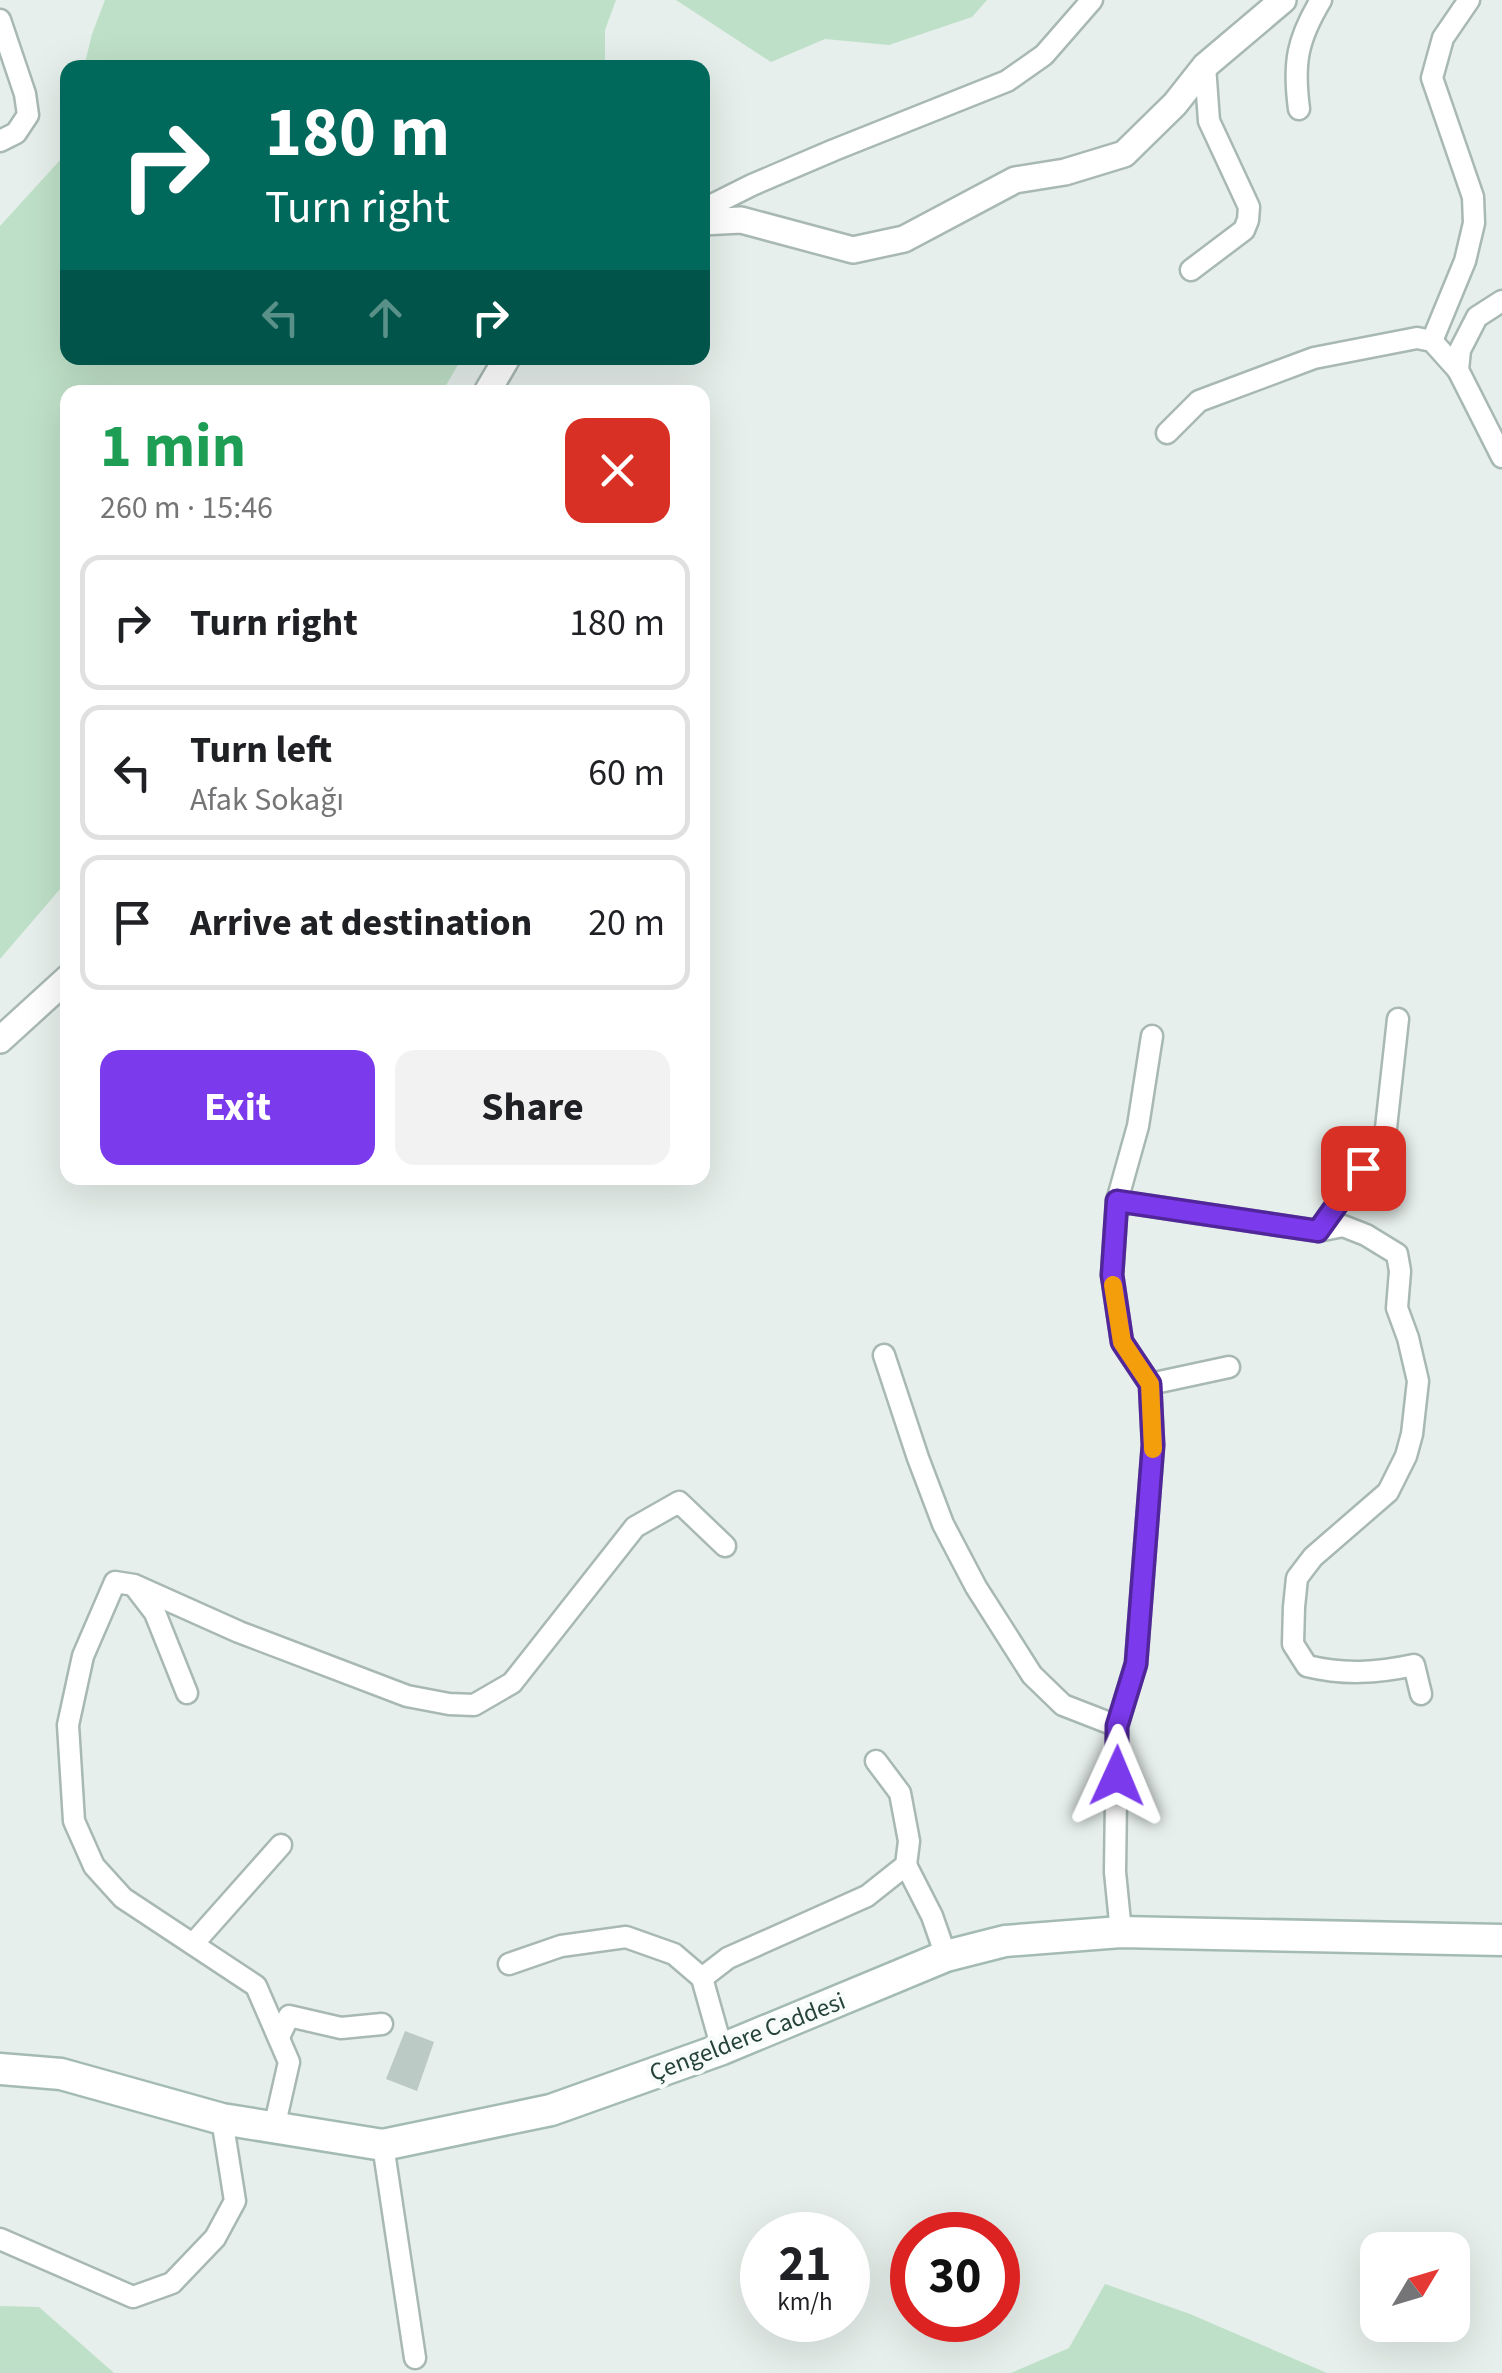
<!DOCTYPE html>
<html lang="en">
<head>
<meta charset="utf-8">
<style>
  :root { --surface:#fff; --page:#f2f2f2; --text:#202124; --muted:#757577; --line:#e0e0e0; --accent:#7c3aed }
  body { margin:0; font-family:"Source Sans 3",sans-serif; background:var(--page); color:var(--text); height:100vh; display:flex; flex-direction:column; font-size:38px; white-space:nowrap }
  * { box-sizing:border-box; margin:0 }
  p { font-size:32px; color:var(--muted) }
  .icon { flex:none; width:55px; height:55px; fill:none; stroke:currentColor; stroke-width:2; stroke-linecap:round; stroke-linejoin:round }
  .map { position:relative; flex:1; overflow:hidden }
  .side { position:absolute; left:60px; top:385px; width:650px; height:800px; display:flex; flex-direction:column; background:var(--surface); border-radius:20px; box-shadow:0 10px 40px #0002 }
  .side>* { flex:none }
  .banner { position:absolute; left:60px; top:60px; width:650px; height:305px; border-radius:20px; box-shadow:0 10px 40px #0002; background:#00695c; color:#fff; overflow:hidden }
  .needle { width:65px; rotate:52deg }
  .controls { position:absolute; left:1360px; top:2232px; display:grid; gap:20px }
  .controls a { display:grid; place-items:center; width:110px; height:110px; border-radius:20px; background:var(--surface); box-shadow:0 10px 40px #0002; font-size:50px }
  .speed { position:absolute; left:740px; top:2212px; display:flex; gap:20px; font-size:50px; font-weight:700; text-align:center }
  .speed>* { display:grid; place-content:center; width:130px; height:130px; border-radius:50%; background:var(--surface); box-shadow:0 10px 40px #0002; line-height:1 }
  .speed small { font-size:25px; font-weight:400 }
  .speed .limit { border:15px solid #d22; background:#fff; color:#111 }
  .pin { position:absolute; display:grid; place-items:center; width:85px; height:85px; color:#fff; margin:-42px; border-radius:20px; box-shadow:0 5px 15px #0006 }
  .me { position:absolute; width:110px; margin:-55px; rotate:1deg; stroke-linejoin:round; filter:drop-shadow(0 0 8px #0008) }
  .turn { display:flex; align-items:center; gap:35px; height:210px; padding:0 40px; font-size:45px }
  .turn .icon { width:130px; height:130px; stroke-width:2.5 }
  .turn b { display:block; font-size:70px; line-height:85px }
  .lanes { display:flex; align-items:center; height:95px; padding:0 40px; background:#0003; justify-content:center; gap:50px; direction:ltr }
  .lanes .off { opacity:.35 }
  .round { display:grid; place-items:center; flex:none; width:105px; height:105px; border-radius:20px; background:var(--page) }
  .head { display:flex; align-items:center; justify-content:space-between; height:170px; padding:0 40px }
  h1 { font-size:60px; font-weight:700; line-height:75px; color:#1e9e55 }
  .cta { display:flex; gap:20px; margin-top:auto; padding:20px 40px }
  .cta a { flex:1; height:115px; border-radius:20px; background:var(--accent); color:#fff; font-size:40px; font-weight:700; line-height:115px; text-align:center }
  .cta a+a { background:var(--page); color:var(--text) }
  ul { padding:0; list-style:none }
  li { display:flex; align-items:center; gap:30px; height:135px; margin:0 20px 15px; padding:0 20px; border:5px solid var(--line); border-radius:20px }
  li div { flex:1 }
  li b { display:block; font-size:38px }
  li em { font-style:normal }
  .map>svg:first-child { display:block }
</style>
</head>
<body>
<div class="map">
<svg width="1502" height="2373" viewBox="0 0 1502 2373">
  <rect width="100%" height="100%" fill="#e6efeb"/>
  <g fill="#bfe0c8">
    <polygon points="105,0 616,0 605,30 605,67 84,67 92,34"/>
    <polygon points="676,0 987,0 972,17 889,45 825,39 771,62"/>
    <polygon points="67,134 68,358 462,358 442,392 68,392 67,881 0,959 0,226 62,158"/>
    <polygon points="1105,2284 1190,2314 1327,2373 1011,2373 1069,2348"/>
    <polygon points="0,2306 39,2307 114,2373 0,2373"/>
  </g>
  <polygon fill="#bbcac4" points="405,2031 434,2042 417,2091 386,2079"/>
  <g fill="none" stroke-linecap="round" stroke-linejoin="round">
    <g stroke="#a8b8b2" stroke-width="25">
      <g id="minor">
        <polyline points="0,20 25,94 28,115 16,133 0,141"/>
        <path d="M1299 109C1293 63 1297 40 1321 0"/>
        <polyline points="702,210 752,185 834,150 1007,81 1044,55 1092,0"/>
        <polyline points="1191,270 1244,230 1248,220 1249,207 1209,121 1205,66"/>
        <polyline points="1502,301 1477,317 1460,350 1458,370 1502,457"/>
        <polyline points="1432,341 1465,261 1474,223 1473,197 1432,78 1443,38 1469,0"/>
        <polyline points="1167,433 1199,401 1314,358 1417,338 1432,341 1458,370"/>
        <path d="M1117 1201 1318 1231 1343 1226 1366 1235 1397 1254 1400 1271 1397 1308 1408 1338 1418 1381 1412 1434 1406 1456 1388 1492 1313 1557 1297 1578 1294 1607 1293 1644 1307 1666C1344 1675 1377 1673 1414 1665L1421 1694"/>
        <polyline points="1318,1231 1385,1137 1398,1019"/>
        <polyline points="884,1355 918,1458 943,1524 976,1587 1032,1675 1063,1705 1117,1726"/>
        <polyline points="1150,1384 1229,1367"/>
        <polyline points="135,1587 155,1613 187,1693"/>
        <polyline points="906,1865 932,1916 946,1956"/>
        <polyline points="1121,1932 1115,1872 1117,1726 1136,1663 1153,1445 1150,1384 1122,1342 1112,1275 1117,1201 1138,1126 1152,1036"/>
        <polyline points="193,1944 281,1845"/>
        <polyline points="509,1964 561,1946 626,1937 674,1954 702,1978 722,2049"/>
        <polyline points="702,1978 728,1958 867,1896 906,1865 909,1841 900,1793 876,1761"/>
        <polyline points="279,2037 289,2016 341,2028 382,2024"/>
        <polyline points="274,2128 289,2062 256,1986 123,1898 94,1866 74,1821 68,1725 83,1656 115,1582 134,1585 239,1632 407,1696 449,1704 474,1705 512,1683 635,1527 679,1502 725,1546"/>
        <polyline points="383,2145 415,2358"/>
        <polyline points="0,2239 133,2297 172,2283 215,2238 235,2201 222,2119"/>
      </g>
    </g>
    <g stroke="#a8b8b2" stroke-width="30">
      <g id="tertiary">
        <polyline points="702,222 741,220 853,250 904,239 1015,180 1065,172 1124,154 1175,104 1205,66 1283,0"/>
        <polyline points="487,392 507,358"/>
        <polyline points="0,1040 68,978"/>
      </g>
    </g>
    <g stroke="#a4bbb3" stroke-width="35">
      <polyline id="secondary" points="0,2069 61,2074 222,2119 383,2145 551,2110 722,2049 946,1956 1005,1941 1121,1932 1502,1940"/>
    </g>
    <use href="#minor" stroke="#fff" stroke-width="20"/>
    <use href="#tertiary" stroke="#fff" stroke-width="25"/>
    <use href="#secondary" stroke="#fff" stroke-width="30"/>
  </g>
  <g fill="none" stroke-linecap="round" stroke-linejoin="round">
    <g stroke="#51269a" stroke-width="25">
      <polyline id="route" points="1117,1776 1117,1726 1136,1664 1153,1445 1150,1384 1122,1342 1112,1275 1117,1201 1318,1231 1363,1168"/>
    </g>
    <use href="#route" stroke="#7c3aed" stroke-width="18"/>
    <polyline stroke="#f59e0b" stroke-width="18" points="1113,1285 1122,1342 1150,1384 1153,1449"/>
  </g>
  <g text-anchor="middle" stroke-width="9" stroke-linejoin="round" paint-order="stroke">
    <g font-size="25" fill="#24423a" stroke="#f7fbf9">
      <text transform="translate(747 2036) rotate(-21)" y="9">Çengeldere Caddesi</text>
    </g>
  </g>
</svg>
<div class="controls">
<a><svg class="needle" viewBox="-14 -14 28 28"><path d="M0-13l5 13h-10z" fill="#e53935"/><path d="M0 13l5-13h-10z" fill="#757577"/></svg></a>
</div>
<div class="speed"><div>21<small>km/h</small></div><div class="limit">30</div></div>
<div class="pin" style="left:1363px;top:1168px;background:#d93025"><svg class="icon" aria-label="arrive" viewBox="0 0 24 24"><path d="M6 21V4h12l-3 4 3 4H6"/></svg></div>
<svg class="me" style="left:1117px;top:1776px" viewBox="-20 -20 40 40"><path d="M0-17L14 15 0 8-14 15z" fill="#7c3aed" stroke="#fff" stroke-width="4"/></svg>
<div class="banner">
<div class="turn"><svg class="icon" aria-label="right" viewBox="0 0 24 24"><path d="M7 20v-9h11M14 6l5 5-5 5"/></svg><div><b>180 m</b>Turn right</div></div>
<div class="lanes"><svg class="icon off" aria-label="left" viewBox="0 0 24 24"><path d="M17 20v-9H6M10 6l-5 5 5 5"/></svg><svg class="icon off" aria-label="ahead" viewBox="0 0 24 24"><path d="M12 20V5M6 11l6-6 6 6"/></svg><svg class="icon" aria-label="right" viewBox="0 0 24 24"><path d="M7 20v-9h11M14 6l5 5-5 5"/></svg></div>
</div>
<section class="side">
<div class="head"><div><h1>1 min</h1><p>260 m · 15:46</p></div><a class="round" style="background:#d93025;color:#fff"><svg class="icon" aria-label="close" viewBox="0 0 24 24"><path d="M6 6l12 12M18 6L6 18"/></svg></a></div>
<ul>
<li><svg class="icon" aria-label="right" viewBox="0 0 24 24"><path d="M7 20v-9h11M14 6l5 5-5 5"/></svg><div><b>Turn right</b></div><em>180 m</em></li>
<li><svg class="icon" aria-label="left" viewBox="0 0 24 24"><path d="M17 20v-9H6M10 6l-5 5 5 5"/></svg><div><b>Turn left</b><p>Afak Sokağı</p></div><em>60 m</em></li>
<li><svg class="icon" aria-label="arrive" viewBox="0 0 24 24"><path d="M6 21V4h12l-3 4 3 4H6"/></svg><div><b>Arrive at destination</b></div><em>20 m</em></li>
</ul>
<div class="cta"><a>Exit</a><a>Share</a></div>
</section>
</div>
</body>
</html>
